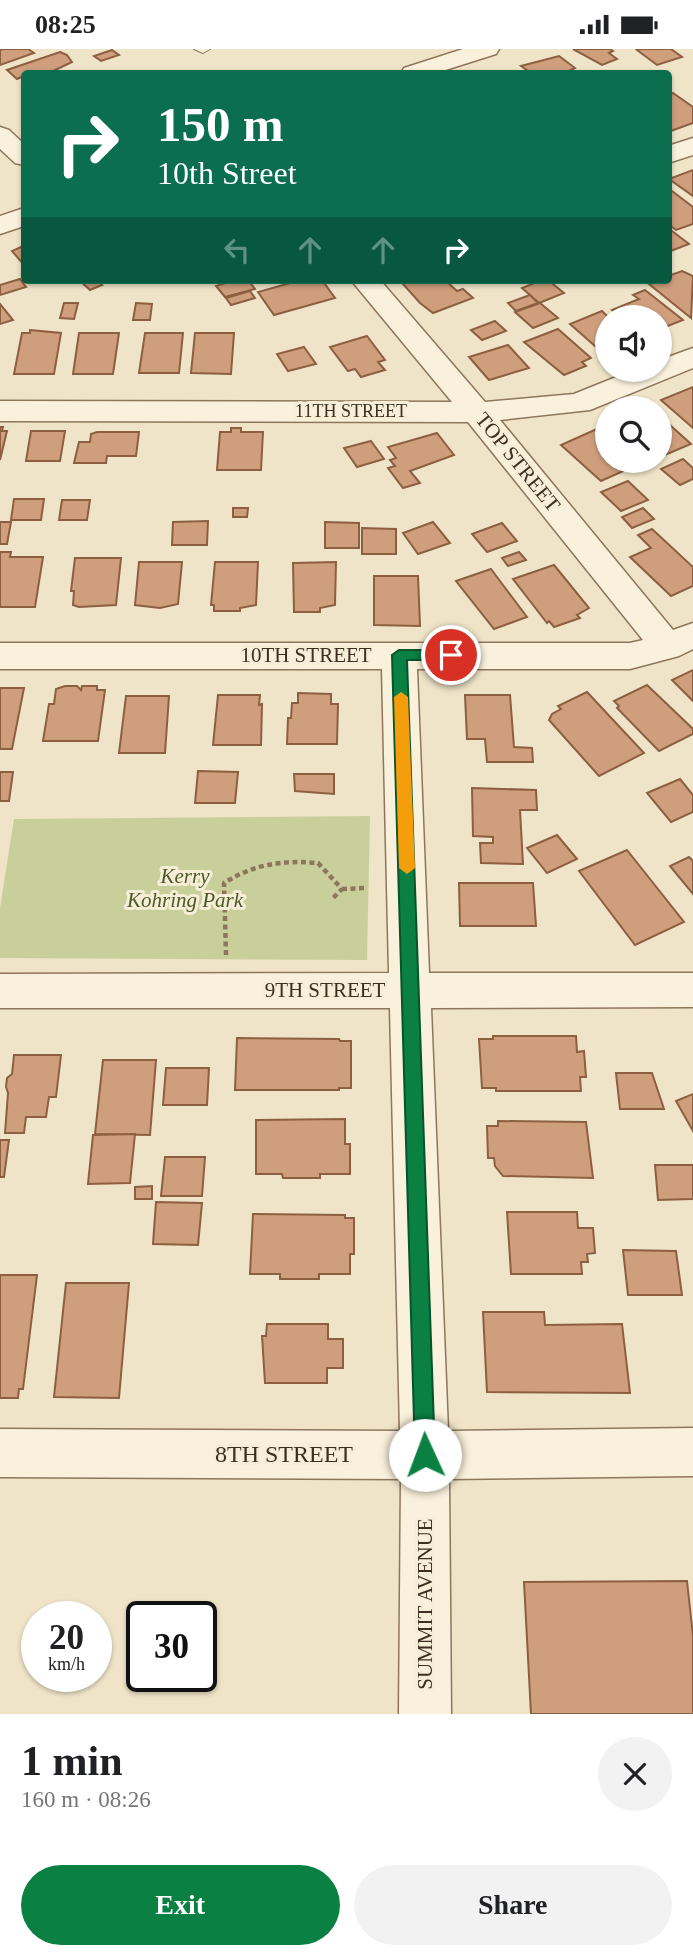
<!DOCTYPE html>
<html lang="en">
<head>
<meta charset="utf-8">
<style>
  :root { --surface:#fff; --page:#f2f2f2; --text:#202124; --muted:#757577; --accent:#0b8043 }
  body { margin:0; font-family:Georgia,serif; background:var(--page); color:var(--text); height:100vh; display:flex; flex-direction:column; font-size:26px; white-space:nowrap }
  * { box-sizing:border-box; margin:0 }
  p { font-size:23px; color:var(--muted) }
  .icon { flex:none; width:38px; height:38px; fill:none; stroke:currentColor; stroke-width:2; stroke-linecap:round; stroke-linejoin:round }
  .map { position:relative; height:1665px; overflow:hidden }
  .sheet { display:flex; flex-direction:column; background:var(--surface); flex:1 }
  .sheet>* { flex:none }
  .banner { position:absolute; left:21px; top:21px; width:651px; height:214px; border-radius:7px; box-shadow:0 2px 5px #0004; background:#0b6e4f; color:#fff; overflow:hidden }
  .controls { position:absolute; left:595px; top:256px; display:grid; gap:14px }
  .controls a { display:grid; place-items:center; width:77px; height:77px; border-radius:50%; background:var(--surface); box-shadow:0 2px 5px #0004; font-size:35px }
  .speed { position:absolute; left:21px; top:1552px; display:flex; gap:14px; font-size:35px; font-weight:700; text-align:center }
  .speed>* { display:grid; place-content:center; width:91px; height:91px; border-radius:50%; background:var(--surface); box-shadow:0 2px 5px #0004; line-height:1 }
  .speed small { font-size:18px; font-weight:400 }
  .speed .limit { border:4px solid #111; border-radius:10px; background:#fff; color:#111 }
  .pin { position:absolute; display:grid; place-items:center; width:60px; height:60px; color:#fff; margin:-30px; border:4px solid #fff; border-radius:50%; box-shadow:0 2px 7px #0007 }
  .me { position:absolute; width:77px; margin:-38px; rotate:358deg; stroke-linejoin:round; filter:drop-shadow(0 0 5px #0008) }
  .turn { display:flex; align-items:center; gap:24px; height:147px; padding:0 21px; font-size:32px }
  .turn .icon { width:91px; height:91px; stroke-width:2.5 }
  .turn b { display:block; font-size:49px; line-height:60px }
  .lanes { display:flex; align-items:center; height:66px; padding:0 21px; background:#0003; justify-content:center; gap:35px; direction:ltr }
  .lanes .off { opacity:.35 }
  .round { display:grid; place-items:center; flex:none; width:74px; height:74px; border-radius:37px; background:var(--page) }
  .summary { display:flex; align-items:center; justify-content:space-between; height:119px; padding:0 21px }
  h1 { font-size:42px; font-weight:800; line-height:52px }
  .cta { display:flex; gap:14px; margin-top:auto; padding:14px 21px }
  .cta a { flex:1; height:80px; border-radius:42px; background:var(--accent); color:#fff; font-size:28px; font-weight:800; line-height:80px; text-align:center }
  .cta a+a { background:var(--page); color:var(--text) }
  .status { display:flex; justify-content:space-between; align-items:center; height:49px; padding:0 35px; background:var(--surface); direction:ltr }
  .status svg { height:19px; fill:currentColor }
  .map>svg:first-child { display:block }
</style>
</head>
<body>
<div class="status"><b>08:25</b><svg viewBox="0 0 49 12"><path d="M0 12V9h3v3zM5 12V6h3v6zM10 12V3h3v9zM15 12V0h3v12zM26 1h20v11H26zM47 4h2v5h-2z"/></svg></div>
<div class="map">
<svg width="693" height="1665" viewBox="0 0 693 1665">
  <rect width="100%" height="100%" fill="#f0e4c8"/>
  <polygon fill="#c9cf9b" points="370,767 367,911 0,909 0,859 14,770"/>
  <g fill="#cf9f7d" stroke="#8d5f41" stroke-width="2">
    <polygon points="4,0 28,0 34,4 0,16 0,1"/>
    <polygon points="573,0 610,0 613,2 609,4 617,10 602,16"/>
    <polygon points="641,0 671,0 682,8 657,16 637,1"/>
    <polygon points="112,1 119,6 101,12 94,7"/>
    <polygon points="60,3 67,6 72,13 49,24 39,22 24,24 24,27 17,30 7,21"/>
    <polygon points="559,7 575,19 565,24 531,24 521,17"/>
    <polygon points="673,44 693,58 693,74 668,83 668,55 671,54 668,46"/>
    <polygon points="693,121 693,147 669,130"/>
    <polygon points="668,139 693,158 693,175 676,181 668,175"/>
    <polygon points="672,182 689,195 668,203 668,183"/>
    <polygon points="21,198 24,201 24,216 12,202"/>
    <polygon points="682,222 693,227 691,269 649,235 668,231 668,227"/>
    <polygon points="20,230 26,238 0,246 0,236"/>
    <polygon points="79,231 96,231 102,236 90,241"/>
    <polygon points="235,231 248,231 255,240 225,248 216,237"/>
    <polygon points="301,231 322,231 335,249 274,266 258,243"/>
    <polygon points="410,231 445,231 457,242 463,240 473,249 433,264 420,254 402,234"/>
    <polygon points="542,231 548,231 564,244 539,254 522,239"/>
    <polygon points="645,241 683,271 660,280 660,268 620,268 612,261 639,250 633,246"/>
    <polygon points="250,242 255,249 231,256 226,249"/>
    <polygon points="530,246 538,254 516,262 508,254"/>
    <polygon points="64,254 78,254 74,270 60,269"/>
    <polygon points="136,254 152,255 150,271 133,271"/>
    <polygon points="540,254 558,269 533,279 515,263"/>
    <polygon points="0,255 13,271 0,275"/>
    <polygon points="602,262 608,268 607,303 604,305 570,275"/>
    <polygon points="495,272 506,282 482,291 471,281"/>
    <polygon points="558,280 591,309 582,313 586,317 564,326 524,293"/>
    <polygon points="30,281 61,284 54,325 14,325 22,284 30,284"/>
    <polygon points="79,284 119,284 113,325 73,325"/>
    <polygon points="145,284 183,284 179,324 139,324"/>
    <polygon points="195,284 234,284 231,325 191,324"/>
    <polygon points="367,287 385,311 378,313 385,321 361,328 355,320 348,322 330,298"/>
    <polygon points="508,296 529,319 489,331 469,308"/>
    <polygon points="304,298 316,315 288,322 277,305"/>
    <polygon points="693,338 693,379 661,351"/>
    <polygon points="660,367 691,395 660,408"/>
    <polygon points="0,378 3,378 2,382 7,382 0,411"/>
    <polygon points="231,379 241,379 241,383 263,383 261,421 217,421 220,383 231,383"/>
    <polygon points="599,379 607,387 607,411 635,411 639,415 601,432 561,396"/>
    <polygon points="31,382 65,382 60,412 26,412"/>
    <polygon points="97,383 139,383 136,407 107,407 106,414 74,414 79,393 90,393 91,385"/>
    <polygon points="437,384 454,406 410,422 420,434 403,439 388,419 395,417 390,411 396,409 388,398"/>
    <polygon points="371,392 384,410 357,418 344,399"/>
    <polygon points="683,410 693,419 693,430 680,436 661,420"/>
    <polygon points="628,432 648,451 621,462 601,443"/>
    <polygon points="14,450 44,450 41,471 11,471"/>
    <polygon points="62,451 90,451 87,471 59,471"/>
    <polygon points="233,459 248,459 247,468 233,468"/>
    <polygon points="643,459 654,470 632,479 622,468"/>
    <polygon points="208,472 207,496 172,496 173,473"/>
    <polygon points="0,473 11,473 7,495 0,495"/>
    <polygon points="325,473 359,474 359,499 325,499"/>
    <polygon points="433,473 450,494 418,505 403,484"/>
    <polygon points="502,474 517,492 487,503 472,485"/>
    <polygon points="362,479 396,480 396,505 362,505"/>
    <polygon points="652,480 693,518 693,537 671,547 630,508 651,499 638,486"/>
    <polygon points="0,503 11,503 10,508 43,508 35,558 0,558"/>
    <polygon points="519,503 526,511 508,517 502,509"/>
    <polygon points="75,509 121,509 116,556 79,558 73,556 74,542 71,542"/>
    <polygon points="139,513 182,513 178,555 160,559 135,556"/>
    <polygon points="215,513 258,513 256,556 240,559 240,562 214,562 214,556 211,556"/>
    <polygon points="336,513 335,556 320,559 320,563 294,563 293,514"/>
    <polygon points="554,516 589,559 577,566 580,569 554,578 549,572 547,574 513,530"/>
    <polygon points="491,520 527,568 494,580 456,532"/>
    <polygon points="374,527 418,527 420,577 374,576"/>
    <polygon points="693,621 693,652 672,631"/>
    <polygon points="647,636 693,680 693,685 659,702 617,659 619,657 614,652"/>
    <polygon points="65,637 77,637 81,641 82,637 97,637 97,641 105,641 98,692 43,692 49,655 54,655 56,640"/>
    <polygon points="0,639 24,639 12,700 0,700"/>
    <polygon points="587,643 644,704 599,727 549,671 552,665 561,660 558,657"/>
    <polygon points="298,644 331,645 331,655 338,655 337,695 287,695 288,669 291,669 292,654 298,654"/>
    <polygon points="218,646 260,646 259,656 262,655 261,696 213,696"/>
    <polygon points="465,646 510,646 514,698 532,699 533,713 487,713 485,690 467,690"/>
    <polygon points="126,647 169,647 165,704 119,704"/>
    <polygon points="198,722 238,723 235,754 195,754"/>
    <polygon points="0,723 13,723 9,752 0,752"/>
    <polygon points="294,725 334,725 334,745 295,742"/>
    <polygon points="680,730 693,746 693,763 671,773 647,744"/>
    <polygon points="472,739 536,741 537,761 520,761 523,815 481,814 480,794 493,794 493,788 473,787"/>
    <polygon points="557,786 577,810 547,824 527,799"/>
    <polygon points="627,801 684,873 635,896 579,822"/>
    <polygon points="689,808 693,812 693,845 670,817"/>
    <polygon points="459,834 533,834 536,877 460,877"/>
    <polygon points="493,987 576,987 577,1003 584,1002 586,1028 580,1028 581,1042 496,1042 496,1039 482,1039 479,990 493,990"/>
    <polygon points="237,989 339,990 340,992 351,992 351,1039 339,1039 339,1041 235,1041"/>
    <polygon points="14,1006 61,1006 56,1048 49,1048 46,1068 26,1068 24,1084 5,1084 8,1044 6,1038 7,1029 12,1025"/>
    <polygon points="103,1011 156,1011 150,1086 95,1085"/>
    <polygon points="166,1019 209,1019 207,1056 163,1056"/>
    <polygon points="616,1024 652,1024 664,1060 620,1060"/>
    <polygon points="693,1045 693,1082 676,1052"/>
    <polygon points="345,1070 345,1095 350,1095 350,1125 320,1125 320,1129 283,1129 282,1125 256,1125 256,1071"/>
    <polygon points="498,1072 586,1073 593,1129 503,1127 495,1117 494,1109 488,1109 487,1077 498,1077"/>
    <polygon points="135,1085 130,1134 88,1135 93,1086"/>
    <polygon points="0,1091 9,1091 4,1128 0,1128"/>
    <polygon points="165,1108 205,1108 202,1147 161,1147"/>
    <polygon points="655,1116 693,1116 693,1150 658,1151"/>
    <polygon points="152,1137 152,1150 135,1150 135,1138"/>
    <polygon points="156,1153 202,1154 198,1196 153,1195"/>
    <polygon points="507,1163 577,1163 578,1179 593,1179 595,1204 587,1205 588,1213 581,1213 582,1225 511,1225"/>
    <polygon points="253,1165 345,1166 345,1169 354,1169 354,1205 350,1205 350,1225 319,1225 319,1230 280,1230 280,1225 250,1225"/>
    <polygon points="623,1201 676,1202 682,1246 628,1246"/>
    <polygon points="0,1226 37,1226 23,1340 19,1340 18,1349 0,1349"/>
    <polygon points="66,1234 129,1234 119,1349 54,1348"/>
    <polygon points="483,1263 544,1263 545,1276 622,1275 630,1344 487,1343"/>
    <polygon points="267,1275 328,1275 328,1290 343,1290 343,1319 327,1319 327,1334 265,1334 262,1287 266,1287"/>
    <polygon points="687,1532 693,1587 693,1665 531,1665 524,1533"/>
  </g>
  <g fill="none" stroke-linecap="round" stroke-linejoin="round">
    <g stroke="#8d765c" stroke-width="2">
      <polygon id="service" points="194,0 210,0 203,4"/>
    </g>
    <g stroke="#8d765c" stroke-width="3">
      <g id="minor">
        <polygon points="463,0 499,0 496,5 436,24 401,24 404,19"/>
        <polygon points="0,78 9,81 24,95 24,116 15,114 0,100"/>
        <polygon points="693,89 693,106 668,114 668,97"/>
        <polygon points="24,159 24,177 0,185 0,167"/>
        <polygon points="351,231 380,231 485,353 574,345 636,320 660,320 660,311 693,299 693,319 590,361 500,371 673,581 693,574 693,600 679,607 630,620 417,620 429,924 693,924 693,958 431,959 448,1382 693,1379 693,1427 449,1430 451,1665 399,1665 401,1430 0,1428 0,1380 400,1382 390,959 0,959 0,925 389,924 382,620 0,620 0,594 630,594 643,591 468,373 0,372 0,352 452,353"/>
      </g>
    </g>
    <g stroke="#8d765c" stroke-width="4.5" stroke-dasharray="5 3.5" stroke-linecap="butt">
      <polyline points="342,840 366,839"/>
      <path d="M226 906 224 834C254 815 283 811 318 814L342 840 331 851"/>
    </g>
    <use href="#service" fill="#faf1dc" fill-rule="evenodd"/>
    <use href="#minor" fill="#faf1dc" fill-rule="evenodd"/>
  </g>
  <polygon fill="#0b8043" stroke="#07532c" stroke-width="2" points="399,601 451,601 458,606 451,611 407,611 435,1406 433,1414 425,1416 418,1414 415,1406 392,606"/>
  <polygon fill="#f59e0b" points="401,643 408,648 415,819 407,825 399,819 394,648"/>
  <g text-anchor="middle" stroke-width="6" stroke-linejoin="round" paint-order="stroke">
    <g font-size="18" fill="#3d2e20" stroke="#f7eed8">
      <text x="351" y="368">11TH STREET</text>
    </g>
    <g font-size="21" fill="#3d2e20" stroke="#f7eed8">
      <text transform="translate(518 413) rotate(51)" y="7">TOP STREET</text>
      <text x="306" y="613">10TH STREET</text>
      <text x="325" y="948">9TH STREET</text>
      <text transform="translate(425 1555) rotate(-90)" y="7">SUMMIT AVENUE</text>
    </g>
    <g font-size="21" font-style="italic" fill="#4d5a26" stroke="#f7eed8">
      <text x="185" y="834">Kerry<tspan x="185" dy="24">Kohring Park</tspan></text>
    </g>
    <g font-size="24" fill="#3d2e20" stroke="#f7eed8">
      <text x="284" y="1413">8TH STREET</text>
    </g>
  </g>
</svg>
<div class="controls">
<a><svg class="icon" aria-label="sound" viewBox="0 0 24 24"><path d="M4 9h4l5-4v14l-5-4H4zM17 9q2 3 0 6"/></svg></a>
<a><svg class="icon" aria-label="search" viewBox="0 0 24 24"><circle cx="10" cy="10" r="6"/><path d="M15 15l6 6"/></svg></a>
</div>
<div class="speed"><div>20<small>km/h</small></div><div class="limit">30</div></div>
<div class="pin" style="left:451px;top:606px;background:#d93025"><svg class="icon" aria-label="arrive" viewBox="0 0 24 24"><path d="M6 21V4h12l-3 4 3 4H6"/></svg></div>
<svg class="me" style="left:425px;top:1406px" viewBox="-20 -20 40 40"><circle r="19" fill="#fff"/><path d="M0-13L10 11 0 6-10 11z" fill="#0b8043"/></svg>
<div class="banner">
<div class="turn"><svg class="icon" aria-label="right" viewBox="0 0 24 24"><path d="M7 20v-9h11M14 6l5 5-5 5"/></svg><div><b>150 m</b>10th Street</div></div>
<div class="lanes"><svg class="icon off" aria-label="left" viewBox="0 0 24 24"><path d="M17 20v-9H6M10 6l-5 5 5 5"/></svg><svg class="icon off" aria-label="ahead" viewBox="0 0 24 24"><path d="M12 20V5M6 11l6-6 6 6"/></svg><svg class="icon off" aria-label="ahead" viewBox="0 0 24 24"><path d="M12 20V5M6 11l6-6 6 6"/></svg><svg class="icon" aria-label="right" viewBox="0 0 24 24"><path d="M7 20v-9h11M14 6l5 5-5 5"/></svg></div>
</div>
</div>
<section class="sheet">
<div class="summary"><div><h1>1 min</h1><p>160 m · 08:26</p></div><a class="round"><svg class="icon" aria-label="close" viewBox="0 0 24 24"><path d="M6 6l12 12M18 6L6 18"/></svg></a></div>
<div class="cta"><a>Exit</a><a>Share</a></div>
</section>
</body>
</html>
